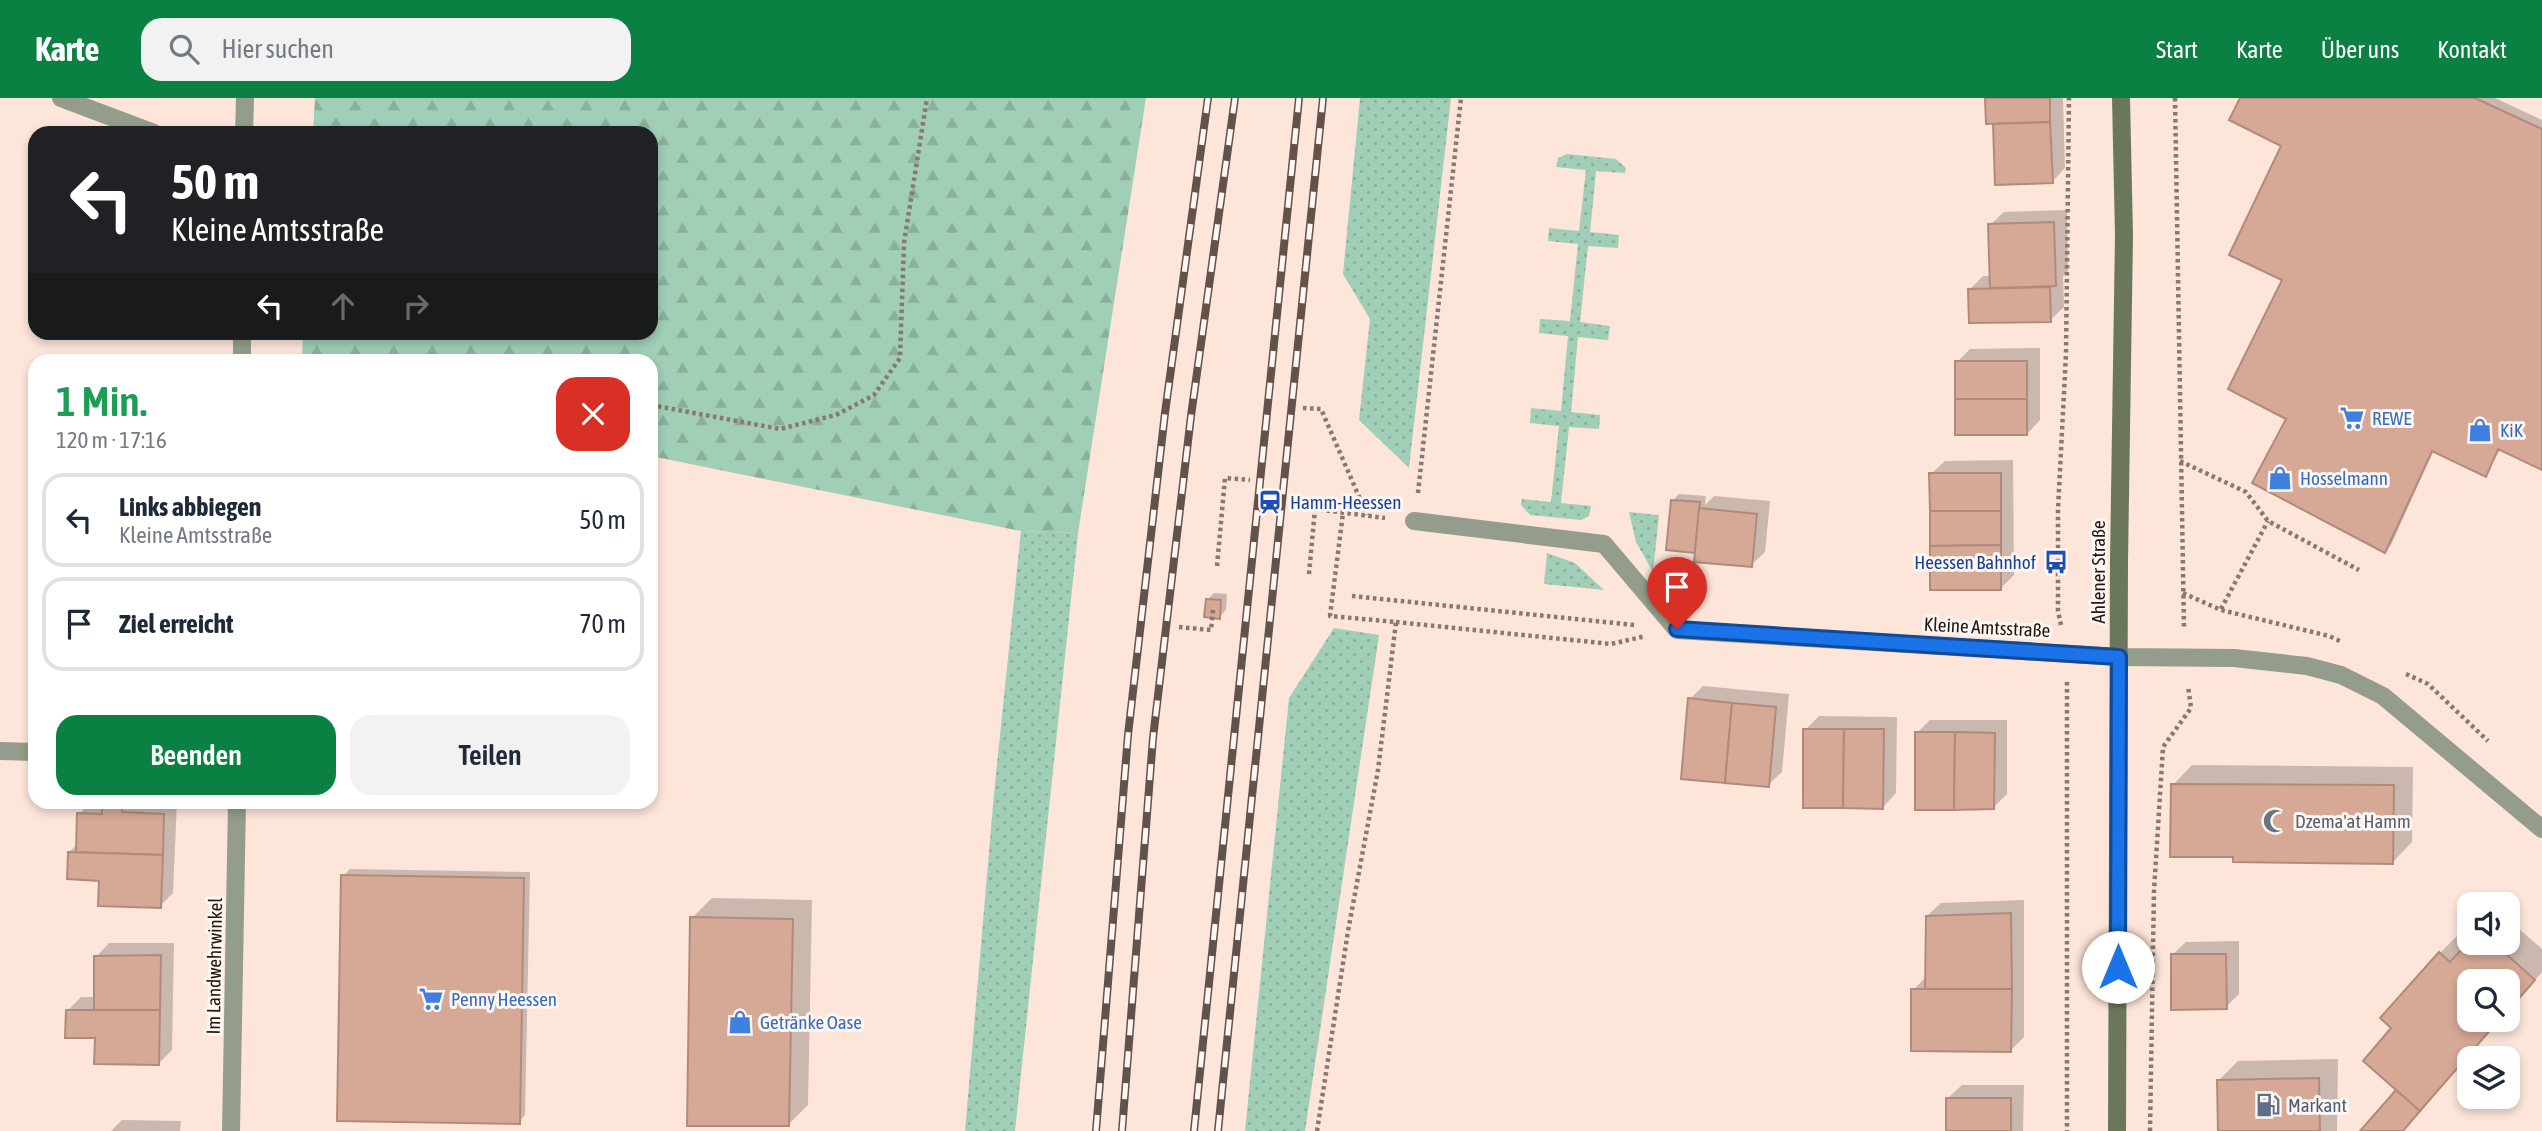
<!DOCTYPE html>
<html lang="de">
<head>
<meta charset="utf-8">
<style>
  :root { --surface:#fff; --page:#f2f2f3; --text:#1f2937; --muted:#747a83; --line:#e0e1e3; --accent:#0b8043 }
  body { margin:0; font-family:"Asap Condensed",sans-serif; background:var(--page); color:var(--text); height:100vh; display:flex; flex-direction:column; font-size:26px; white-space:nowrap }
  * { box-sizing:border-box; margin:0 }
  p { font-size:23px; color:var(--muted) }
  .icon { flex:none; width:38px; height:38px; fill:none; stroke:currentColor; stroke-width:2; stroke-linecap:round; stroke-linejoin:round }
  .map { position:relative; flex:1; overflow:hidden }
  .side { position:absolute; left:28px; top:256px; width:630px; height:455px; display:flex; flex-direction:column; background:var(--surface); border-radius:21px; box-shadow:0 4px 10px #0003 }
  .side>* { flex:none }
  .top-card { position:absolute; left:28px; top:28px; width:630px; height:214px; border-radius:21px; box-shadow:0 4px 10px #0003; background:#202124; color:#fff; overflow:hidden }
  .buttons { position:absolute; left:2457px; top:794px; display:grid; gap:14px }
  .buttons a { display:grid; place-items:center; width:63px; height:63px; border-radius:14px; background:var(--surface); box-shadow:0 4px 10px #0003; font-size:35px }
  .pin { position:absolute; display:grid; place-items:center; width:60px; height:60px; color:#fff; margin:-72px -30px; border-radius:50% 50% 50% 0; rotate:-45deg; box-shadow:0 0 7px #0007 }
  .pin .icon { rotate:45deg }
  .me { position:absolute; width:77px; margin:-38px; rotate:0deg; stroke-linejoin:round; filter:drop-shadow(0 0 5px #0008) }
  .turn { display:flex; align-items:center; gap:24px; height:147px; padding:0 28px; font-size:32px }
  .turn .icon { width:91px; height:91px; stroke-width:2.5 }
  .turn b { display:block; font-size:49px; line-height:60px }
  .lanes { display:flex; align-items:center; height:66px; padding:0 28px; background:#0003; justify-content:center; gap:35px; direction:ltr }
  .lanes .off { opacity:.35 }
  .round { display:grid; place-items:center; flex:none; width:74px; height:74px; border-radius:21px; background:var(--page) }
  .summary { display:flex; align-items:center; justify-content:space-between; height:119px; padding:0 28px }
  h1 { font-size:42px; font-weight:600; line-height:52px; color:#1e9e55 }
  .action { display:flex; gap:14px; margin-top:auto; padding:14px 28px }
  .action a { flex:1; height:80px; border-radius:21px; background:var(--accent); color:#fff; font-size:28px; font-weight:600; line-height:80px; text-align:center }
  .action a+a { background:var(--page); color:var(--text) }
  ul { padding:0; list-style:none }
  li { display:flex; align-items:center; gap:21px; height:94px; margin:0 14px 10px; padding:0 14px; border:4px solid var(--line); border-radius:21px }
  li div { flex:1 }
  li b { display:block; font-size:26px }
  li em { font-style:normal }
  header { display:flex; align-items:center; gap:42px; box-sizing:border-box; height:98px; padding:0 35px; background:var(--accent); color:#fff }
  header strong { font-size:33px }
  nav { display:flex; gap:38px; margin-inline-start:auto; font-size:24px }
  .search { width:490px; height:63px; background:var(--page); display:flex; align-items:center; gap:18px; box-sizing:border-box; padding:0 24px; border-radius:21px; color:var(--muted); font-size:26px }
  .map>svg:first-child { display:block }
</style>
</head>
<body>
<header>
<strong>Karte</strong>
<div class="search"><svg class="icon" aria-label="search" viewBox="0 0 24 24"><circle cx="10" cy="10" r="6"/><path d="M15 15l6 6"/></svg>Hier suchen</div>
<nav><a>Start</a><a>Karte</a><a>Über uns</a><a>Kontakt</a></nav>
</header>
<div class="map">
<svg width="2542" height="1033" viewBox="0 0 2542 1033">
  <defs>
    <pattern id="grass-dots" width="8" height="8" patternUnits="userSpaceOnUse" patternTransform="scale(1.75)"><rect width="8" height="8" fill="#a0ceb7"/><path d="M2 2h.1M6 6h.1" fill="none" stroke="#8ab09c" stroke-width="1.8" stroke-linecap="round"/></pattern>
    <pattern id="forest-firs" width="22" height="20" patternUnits="userSpaceOnUse" patternTransform="scale(1.75)"><rect width="22" height="20" fill="#a0ceb7"/><path d="M5 1l3.5 6h-7zM16 11l3.5 6h-7z" fill="#8ab09c"/></pattern>
  </defs>
  <rect width="100%" height="100%" fill="#fde5da"/>
  <g fill="url(#grass-dots)">
    <polygon points="1360,0 1451,0 1409,370 1359,322 1370,221 1343,176"/>
    <polygon points="1567,56 1616,61 1626,70 1625,75 1596,73 1590,134 1619,137 1618,150 1588,148 1580,224 1610,228 1608,242 1578,239 1571,314 1600,317 1599,331 1569,329 1561,405 1591,408 1589,418 1581,422 1530,417 1521,407 1522,401 1551,404 1559,328 1530,325 1531,310 1561,313 1568,238 1539,235 1540,221 1570,223 1578,146 1548,143 1549,130 1579,133 1586,72 1556,69 1558,60"/>
    <polygon points="1629,414 1659,417 1653,474 1636,444"/>
    <polygon points="1021,433 1078,435 1015,1033 965,1033 994,696"/>
    <polygon points="1547,455 1575,465 1604,492 1544,486"/>
    <polygon points="1334,530 1379,537 1305,1033 1245,1033 1289,600"/>
  </g>
  <polygon fill="url(#forest-firs)" points="315,0 1146,0 1078,435 1021,433 651,358 651,262 314,262 302,259 303,235 651,234 651,35 313,35"/>
  <g fill="#0003">
    <polygon points="1987,0 2063,0 2065,70 2052,84 1997,85 1995,24"/>
    <polygon points="2242,0 2495,0 2542,22 2542,370 2501,350 2486,377 2434,352 2391,447 2385,453 2288,321 2284,47"/>
    <polygon points="2067,112 2068,173 2063,178 2064,209 2050,222 1970,191 1983,178 1992,178 1990,127 2004,114"/>
    <polygon points="2040,250 2040,322 2027,336 1957,264 1970,251"/>
    <polygon points="2013,362 2014,477 2001,490 1931,376 1945,363"/>
    <polygon points="1679,396 1706,398 1705,407 1714,398 1770,403 1765,454 1751,467 1697,453 1672,403"/>
    <polygon points="1214,495 1227,496 1226,512 1219,519 1207,502"/>
    <polygon points="1703,588 1789,596 1782,674 1768,687 1690,601"/>
    <polygon points="1819,618 1897,619 1896,695 1883,709 1805,632"/>
    <polygon points="1930,622 2007,622 2007,696 1993,710 1917,635"/>
    <polygon points="2192,667 2413,669 2412,744 2393,764 2234,758 2173,687"/>
    <polygon points="91,704 177,704 173,795 160,808 100,781 69,754 78,746 79,716"/>
    <polygon points="350,771 530,774 525,1017 519,1024 343,778"/>
    <polygon points="712,800 812,802 808,1007 788,1027 692,820"/>
    <polygon points="2024,802 2024,939 2011,952 1913,892 1927,878 1927,818 1941,805"/>
    <polygon points="2508,821 2542,851 2542,874 2508,913 2508,884 2469,884 2469,922 2500,922 2401,1033 2362,1033 2398,992 2440,855 2459,836 2469,845 2508,845"/>
    <polygon points="2239,843 2239,896 2226,909 2172,857 2186,844"/>
    <polygon points="109,845 174,845 172,952 159,965 97,939 68,912 81,899 96,899 96,859"/>
    <polygon points="2338,961 2337,1033 2220,1033 2219,982 2238,963"/>
    <polygon points="1962,987 2024,987 2023,1033 1948,1033 1948,1000"/>
    <polygon points="122,1022 181,1023 180,1033 111,1033"/>
  </g>
  <g fill="#d6a896" stroke="#b08b7d" stroke-width="2">
    <polygon points="1985,0 2050,0 2050,24 1986,26"/>
    <polygon points="2240,0 2475,0 2542,31 2542,372 2498,351 2486,379 2432,353 2385,455 2252,385 2286,321 2228,291 2282,182 2229,157 2281,48 2229,22"/>
    <polygon points="2050,24 2053,85 1995,87 1993,26"/>
    <polygon points="2054,124 2056,188 1990,190 1988,126"/>
    <polygon points="2050,189 2051,224 1969,225 1968,191"/>
    <rect x="1955" y="263" width="72" height="38"/>
    <rect x="1955" y="301" width="72" height="36"/>
    <polygon points="1929,375 2001,375 2001,413 1930,413"/>
    <polygon points="1671,402 1700,404 1695,455 1666,452"/>
    <polygon points="1699,410 1757,416 1752,469 1694,464"/>
    <polygon points="1930,413 2001,413 2001,447 1930,448"/>
    <polygon points="2001,447 2001,492 1930,492 1930,448"/>
    <polygon points="1206,501 1221,502 1220,521 1204,519"/>
    <polygon points="1688,600 1732,605 1725,685 1681,681"/>
    <polygon points="1732,605 1776,609 1769,689 1725,685"/>
    <polygon points="1803,631 1844,631 1843,710 1803,710"/>
    <polygon points="1844,631 1884,631 1883,711 1843,710"/>
    <polygon points="1915,634 1955,634 1954,712 1915,712"/>
    <polygon points="1955,634 1995,635 1994,711 1954,712"/>
    <polygon points="2171,686 2394,687 2393,766 2233,764 2233,759 2170,759"/>
    <polygon points="102,704 123,704 122,714 164,716 163,757 76,754 77,715 102,716"/>
    <polygon points="68,754 163,757 161,810 98,808 99,783 67,781"/>
    <polygon points="341,777 524,780 520,1026 337,1023"/>
    <polygon points="2011,815 2012,891 1925,892 1926,818"/>
    <polygon points="690,819 793,821 789,1028 687,1028"/>
    <polygon points="2469,843 2494,845 2535,882 2508,913 2508,884 2469,884 2469,922 2499,922 2420,1013 2363,963 2391,930 2380,920 2439,854 2450,864"/>
    <polygon points="2171,856 2226,856 2227,911 2171,912"/>
    <polygon points="161,857 160,912 94,912 94,858"/>
    <polygon points="1911,891 2012,891 2011,954 1911,953"/>
    <polygon points="66,912 160,912 159,967 94,966 95,940 65,940"/>
    <polygon points="2319,980 2320,1033 2218,1033 2217,982"/>
    <polygon points="2396,992 2420,1013 2403,1033 2360,1033"/>
    <rect x="1946" y="1000" width="65" height="33"/>
  </g>
  <g fill="none" stroke-linecap="round" stroke-linejoin="round">
    <g stroke="#8a7870" stroke-width="4.5" stroke-dasharray="3.5 3.5" stroke-linecap="butt">
      <polyline points="2175,0 2184,531"/>
      <polyline points="651,307 780,331 836,317 874,297 900,260 904,145 927,0"/>
      <polyline points="1303,310 1321,311 1367,417"/>
      <polyline points="2180,363 2246,394 2268,423 2359,472"/>
      <polyline points="1418,395 1461,0"/>
      <polyline points="1217,468 1225,380 1250,382"/>
      <polyline points="1309,476 1315,411 1385,420"/>
      <polyline points="2183,495 2221,512 2329,538 2342,544"/>
      <polyline points="1352,498 1634,527"/>
      <polyline points="2221,511 2268,423"/>
      <polyline points="1396,524 1611,546 1646,538"/>
      <polyline points="2061,527 2058,513 2058,411 2066,256 2069,0"/>
      <polyline points="1179,529 1211,532 1213,512"/>
      <polyline points="2406,576 2428,586 2488,643"/>
      <polyline points="2067,584 2067,1033"/>
      <polyline points="1317,1033 1348,833 1378,672 1396,524 1330,518 1343,415"/>
      <polyline points="2150,1033 2154,793 2163,649 2191,610 2188,588"/>
    </g>
    <g stroke="#949d8b" stroke-width="18">
      <polyline points="61,0 154,35"/>
      <polyline points="244,35 245,0"/>
      <polyline points="242,262 242,234"/>
      <polyline points="1414,423 1604,446 1677,532 2119,559 2234,560 2307,568 2341,577 2383,598 2542,731"/>
      <polyline points="0,653 35,654"/>
      <polyline points="231,1033 237,704"/>
    </g>
    <polyline stroke="#6b775d" stroke-width="18" points="2117,1033 2119,463 2124,137 2121,0"/>
    <g stroke="#62524a" stroke-width="8">
      <g id="rail">
        <polyline points="1096,1033 1128,637 1165,315 1208,0"/>
        <polyline points="1122,1033 1153,640 1191,318 1235,0"/>
        <polyline points="1194,1033 1299,0"/>
        <polyline points="1218,1033 1323,0"/>
      </g>
    </g>
    <use href="#rail" stroke="#fef6f3" stroke-width="5" stroke-dasharray="16" stroke-linecap="butt"/>
  </g>
  <g fill="none" stroke-linecap="round" stroke-linejoin="round">
    <g stroke="#114b97" stroke-width="18">
      <polyline id="route" points="1677,531 2119,559 2118,869"/>
    </g>
    <use href="#route" stroke="#1a73e8" stroke-width="12"/>
  </g>
  <defs>
    <g id="supermarket-bare" transform="scale(1.89)"><path d="M-6-5.5h2.5l.6 2H6L4.5 2H-2.5L-4.4-4H-6ZM-1.5 3.2a1.3 1.3 0 1 0 .1 0ZM3 3.2a1.3 1.3 0 1 0 .1 0Z" fill="#3f7fe0" stroke="#fef6f3" stroke-width="2.5" paint-order="stroke"/></g>
    <g id="shop-bare" transform="scale(1.89)"><path d="M-5-2.5h2.3a2.7 3.5 0 0 1 5.4 0H5L5.5 6h-11ZM-1.5-2.5h3a1.5 2.3 0 0 0-3 0Z" fill="#3f7fe0" stroke="#fef6f3" stroke-width="2.5" paint-order="stroke"/></g>
    <g id="station-bare" transform="scale(1.89)"><path d="M-3-6H3Q5-6 5-4V2Q5 4 3 4L4.5 6H3L1.5 4h-3L-3 6H-4.5L-3 4Q-5 4-5 2V-4Q-5-6-3-6ZM-3.5-4v3h7v-3ZM-3.5 1v1.5H-2V1ZM2 1v1.5H3.5V1Z" fill="#1a4fb4" stroke="#fef6f3" stroke-width="2.5" paint-order="stroke"/></g>
    <g id="bus-bare" transform="scale(1.89)"><path d="M-5-6H5V4H4V6H2V4H-2V6H-4V4H-5ZM-3.5-4V0h7V-4ZM-3.5 1.2v1.5H-2V1.2ZM2 1.2v1.5H3.5V1.2Z" fill="#1a4fb4" stroke="#fef6f3" stroke-width="2.5" paint-order="stroke"/></g>
    <g id="mosque-bare" transform="scale(1.89)"><path d="M3.5-4.9A6 6 0 1 0 3.5 4.9A5 5 0 1 1 3.5-4.9Z" fill="#6b7280" stroke="#fef6f3" stroke-width="2.5" paint-order="stroke"/></g>
    <g id="fuel-bare" transform="scale(1.89)"><path d="M-5.5-6h7V0h2V4h1.3V-2.5L3-4.5l.8-.8L6-3V5H2.5V1h-1V6h-7ZM-4.2-4.7v3.2H.2V-4.7Z" fill="#5c6f8a" stroke="#fef6f3" stroke-width="2.5" paint-order="stroke"/></g>
  </defs>
  <g fill-rule="evenodd">
    <use href="#supermarket-bare" x="2352" y="320"/>
    <use href="#shop-bare" x="2480" y="332"/>
    <use href="#shop-bare" x="2280" y="380"/>
    <use href="#station-bare" x="1270" y="404"/>
    <use href="#bus-bare" x="2056" y="464"/>
    <use href="#mosque-bare" x="2275" y="723"/>
    <use href="#supermarket-bare" x="431" y="901"/>
    <use href="#shop-bare" x="740" y="924"/>
    <use href="#fuel-bare" x="2268" y="1007"/>
  </g>
  <g text-anchor="middle" stroke-width="6" stroke-linejoin="round" paint-order="stroke">
    <g font-size="19" fill="#366cbe" stroke="#fef6f3" text-anchor="start">
      <text x="2372" y="327">REWE</text>
      <text x="2500" y="339">KiK</text>
      <text x="2300" y="387">Hosselmann</text>
      <text x="451" y="908">Penny Heessen</text>
      <text x="760" y="931">Getränke Oase</text>
    </g>
    <g font-size="19" fill="#164399" stroke="#fef6f3" text-anchor="start">
      <text x="1290" y="411">Hamm-Heessen</text>
      <text x="2036" y="471" text-anchor="end">Heessen Bahnhof</text>
    </g>
    <g font-size="19" fill="#231610" stroke="#fef6f3">
      <text transform="translate(2098 474) rotate(-90)" y="7">Ahlener Straße</text>
      <text transform="translate(1987 529) rotate(3)" y="7">Kleine Amtsstraße</text>
      <text transform="translate(214 868) rotate(-89)" y="7">Im Landwehrwinkel</text>
    </g>
    <g font-size="19" fill="#5b616d" stroke="#fef6f3" text-anchor="start">
      <text x="2295" y="730">Dzema'at Hamm</text>
    </g>
    <g font-size="19" fill="#4e5e75" stroke="#fef6f3" text-anchor="start">
      <text x="2288" y="1014">Markant</text>
    </g>
  </g>
</svg>
<div class="buttons">
<a><svg class="icon" aria-label="sound" viewBox="0 0 24 24"><path d="M4 9h4l5-4v14l-5-4H4zM17 9q2 3 0 6"/></svg></a>
<a><svg class="icon" aria-label="search" viewBox="0 0 24 24"><circle cx="10" cy="10" r="6"/><path d="M15 15l6 6"/></svg></a>
<a><svg class="icon" aria-label="layers" viewBox="0 0 24 24"><path d="M12 4l9 5-9 5-9-5zM3 14l9 5 9-5"/></svg></a>
</div>
<div class="pin" style="left:1677px;top:531px;background:#d93025"><svg class="icon" aria-label="arrive" viewBox="0 0 24 24"><path d="M6 21V4h12l-3 4 3 4H6"/></svg></div>
<svg class="me" style="left:2118px;top:869px" viewBox="-20 -20 40 40"><circle r="19" fill="#fff"/><path d="M0-13L10 11 0 6-10 11z" fill="#1a73e8"/></svg>
<div class="top-card">
<div class="turn"><svg class="icon" aria-label="left" viewBox="0 0 24 24"><path d="M17 20v-9H6M10 6l-5 5 5 5"/></svg><div><b>50 m</b>Kleine Amtsstraße</div></div>
<div class="lanes"><svg class="icon" aria-label="left" viewBox="0 0 24 24"><path d="M17 20v-9H6M10 6l-5 5 5 5"/></svg><svg class="icon off" aria-label="ahead" viewBox="0 0 24 24"><path d="M12 20V5M6 11l6-6 6 6"/></svg><svg class="icon off" aria-label="right" viewBox="0 0 24 24"><path d="M7 20v-9h11M14 6l5 5-5 5"/></svg></div>
</div>
<section class="side">
<div class="summary"><div><h1>1 Min.</h1><p>120 m · 17:16</p></div><a class="round" style="background:#d93025;color:#fff"><svg class="icon" aria-label="close" viewBox="0 0 24 24"><path d="M6 6l12 12M18 6L6 18"/></svg></a></div>
<ul>
<li><svg class="icon" aria-label="left" viewBox="0 0 24 24"><path d="M17 20v-9H6M10 6l-5 5 5 5"/></svg><div><b>Links abbiegen</b><p>Kleine Amtsstraße</p></div><em>50 m</em></li>
<li><svg class="icon" aria-label="arrive" viewBox="0 0 24 24"><path d="M6 21V4h12l-3 4 3 4H6"/></svg><div><b>Ziel erreicht</b></div><em>70 m</em></li>
</ul>
<div class="action"><a>Beenden</a><a>Teilen</a></div>
</section>
</div>
</body>
</html>
